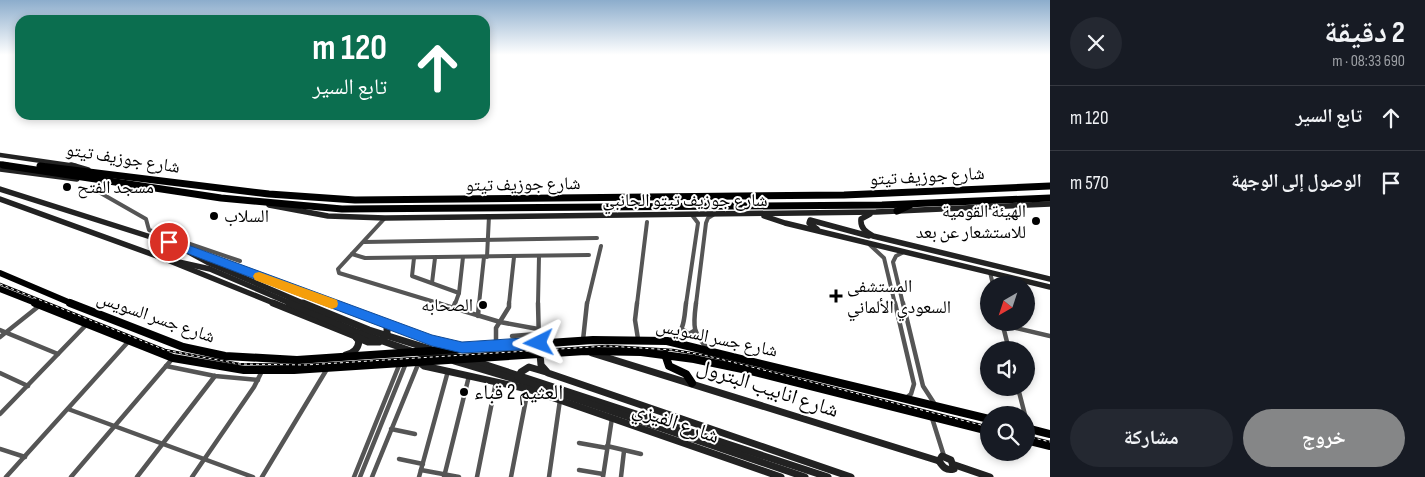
<!DOCTYPE html>
<html lang="ar">
<head>
<meta charset="utf-8">
<style>
  :root { --surface:#171b24; --page:#242831; --text:#f1f3f6; --muted:#9ea1a6; --line:#363941; --accent:#858687 }
  body { margin:0; font-family:"Sofia Sans Condensed","Noto Naskh Arabic",sans-serif; background:var(--page); color:var(--text); direction:rtl; height:100vh; display:flex; flex-direction:column; font-size:19px; white-space:nowrap }
  * { box-sizing:border-box; margin:0 }
  p { font-size:16px; color:var(--muted) }
  .icon { flex:none; width:28px; height:28px; fill:none; stroke:currentColor; stroke-width:2; stroke-linecap:round; stroke-linejoin:round }
  .map { position:relative; flex:1; overflow:hidden; direction:ltr }
  .side { display:flex; flex-direction:column; background:var(--surface); width:375px }
  .side>* { flex:none }
  .banner { position:absolute; left:15px; top:15px; width:475px; height:105px; border-radius:15px; box-shadow:0 2px 8px #0003; direction:rtl; background:#0b6e4f; color:#fff; overflow:hidden }
  .needle { width:32px; rotate:219deg }
  .controls { position:absolute; left:980px; top:276px; display:grid; gap:10px }
  .controls a { display:grid; place-items:center; width:55px; height:55px; border-radius:50%; background:var(--surface); box-shadow:0 2px 8px #0003; font-size:25px }
  .pin { position:absolute; display:grid; place-items:center; width:42px; height:42px; color:#fff; margin:-21px; border:2px solid #fff; border-radius:50%; box-shadow:0 1px 5px #0007 }
  .me { position:absolute; width:55px; margin:-28px; rotate:267deg; stroke-linejoin:round; filter:drop-shadow(0 0 4px #0008) }
  .turn { display:flex; align-items:center; gap:18px; height:105px; padding:0 20px; font-size:22px }
  .turn .icon { width:65px; height:65px; stroke-width:2.5 }
  .turn b { display:block; font-size:35px; line-height:42px }
  .round { display:grid; place-items:center; flex:none; width:52px; height:52px; border-radius:26px; background:var(--page) }
  .summary { display:flex; align-items:center; justify-content:space-between; height:85px; padding:0 20px }
  h1 { font-size:30px; font-weight:700; line-height:38px }
  .action { display:flex; gap:10px; margin-top:auto; padding:10px 20px }
  .action a { flex:1; height:58px; border-radius:30px; background:var(--accent); color:#fff; font-size:20px; font-weight:700; line-height:58px; text-align:center }
  .action a+a { background:var(--page); color:var(--text) }
  ul { padding:0; list-style:none }
  li { display:flex; align-items:center; gap:15px; height:65px; padding:0 20px; border-top:1px solid var(--line) }
  li div { flex:1 }
  li b { display:block; font-size:19px }
  li em { font-style:normal }
  main { display:flex; flex:1; min-height:0 }
  .map>svg:first-child { display:block }
</style>
</head>
<body>
<main>
<section class="side">
<div class="summary"><div><h1>2 دقيقة</h1><p>690 m · 08:33</p></div><a class="round"><svg class="icon" aria-label="close" viewBox="0 0 24 24"><path d="M6 6l12 12M18 6L6 18"/></svg></a></div>
<ul>
<li><svg class="icon" aria-label="ahead" viewBox="0 0 24 24"><path d="M12 20V5M6 11l6-6 6 6"/></svg><div><b>تابع السير</b></div><em>120 m</em></li>
<li><svg class="icon" aria-label="arrive" viewBox="0 0 24 24"><path d="M6 21V4h12l-3 4 3 4H6"/></svg><div><b>الوصول إلى الوجهة</b></div><em>570 m</em></li>
</ul>
<div class="action"><a>خروج</a><a>مشاركة</a></div>
</section>
<div class="map">
<svg width="1050" height="477" viewBox="0 0 1050 477">
  <rect width="100%" height="100%" fill="#fff"/>
  <g fill="none" stroke-linecap="round" stroke-linejoin="round">
    <g stroke="#555" stroke-width="4">
      <polyline points="103,182 97,191 146,219 149,230 240,261"/>
      <polyline points="385,218 338,269 339,273 441,304"/>
      <polyline points="364,242 597,238"/>
      <polyline points="870,245 884,258 895,304"/>
      <polyline points="902,253 896,256 893,262 903,304"/>
      <polyline points="352,254 365,258 589,255"/>
      <polyline points="487,257 489,216"/>
      <polyline points="414,258 412,276 459,293"/>
      <polyline points="990,272 993,285"/>
      <polyline points="432,283 435,258"/>
      <polyline points="455,304 459,293 463,257"/>
      <polyline points="479,304 484,257"/>
      <polyline points="509,304 514,257"/>
      <polyline points="538,304 539,256"/>
      <polyline points="587,304 601,246"/>
      <polyline points="637,304 647,222"/>
      <polyline points="686,304 698,223 692,215"/>
      <polyline points="696,304 706,223 708,218 713,215"/>
    </g>
    <g stroke="#555" stroke-width="4.5">
      <polyline points="437,303 500,322 538,329"/>
      <polyline points="538,303 539,343"/>
      <polyline points="637,303 635,320 638,339"/>
      <path d="M696 303C693 327 692 332 709 350"/>
      <polyline points="895,303 914,384 911,394 906,398"/>
      <polyline points="903,303 923,386 934,403"/>
      <polyline points="453,308 455,303"/>
      <polyline points="478,316 479,303"/>
      <polyline points="1002,322 1009,350"/>
      <polyline points="1003,325 1050,336"/>
      <polyline points="682,329 689,334 694,331"/>
      <polyline points="0,330 58,354"/>
      <polyline points="512,336 538,334"/>
      <polyline points="0,337 39,306"/>
      <polyline points="583,340 587,303"/>
      <path d="M671 340C685 331 684 319 686 303"/>
      <polyline points="496,345 496,328 509,307 509,303"/>
      <polyline points="166,366 215,376 258,380"/>
      <polyline points="0,373 28,386"/>
      <polyline points="1018,388 1025,415"/>
      <polyline points="68,409 253,477"/>
      <polyline points="0,414 86,325"/>
      <polyline points="932,418 944,456"/>
      <polyline points="391,429 415,434"/>
      <polyline points="579,443 607,448"/>
      <polyline points="607,446 641,454"/>
      <polyline points="0,449 25,457"/>
      <polyline points="399,459 423,464"/>
      <polyline points="421,470 459,477"/>
      <polyline points="579,470 603,474"/>
      <polyline points="6,477 128,342"/>
      <polyline points="71,477 173,358"/>
      <polyline points="137,477 215,376"/>
      <polyline points="192,477 254,387 262,371"/>
      <polyline points="262,477 327,369"/>
      <polyline points="354,477 400,363"/>
      <polyline points="360,477 406,363"/>
      <polyline points="372,477 419,362"/>
      <polyline points="419,477 448,371"/>
      <polyline points="444,477 469,376"/>
      <polyline points="477,477 496,382"/>
      <polyline points="511,477 528,389"/>
      <polyline points="549,477 560,400"/>
      <polyline points="603,477 612,418"/>
      <polyline points="621,477 624,451"/>
    </g>
    <polyline stroke="#222" stroke-width="4.5" points="0,155 76,166"/>
    <g stroke="#222" stroke-width="5.5">
      <polyline points="71,165 88,170"/>
      <polyline points="0,169 77,179"/>
      <polyline points="0,189 176,245"/>
      <polyline points="0,199 165,259 276,304"/>
      <polyline points="269,205 328,216 385,218 876,212 1050,204"/>
      <path d="M870 214 861 219C860 228 866 232 873 236L1050 279"/>
      <polyline points="764,216 785,223 1050,287"/>
      <polyline points="817,229 809,223 810,220 869,236"/>
      <polyline points="174,244 209,263 305,304"/>
      <polyline points="187,249 332,304"/>
      <polyline points="165,259 210,269 292,304"/>
    </g>
    <g stroke="#222" stroke-width="7">
      <path d="M273 303 355 336 359 341C358 349 354 353 346 355"/>
      <polyline points="289,303 354,331 411,351"/>
      <polyline points="303,303 369,330 430,349"/>
      <polyline points="329,303 403,331 460,347"/>
      <polyline points="356,337 368,342 379,342 387,335 387,325"/>
      <polyline points="439,352 462,358"/>
      <polyline points="420,353 442,359"/>
      <polyline points="592,353 939,461"/>
      <polyline points="540,354 541,365 548,373 851,477"/>
      <polyline points="471,360 828,477"/>
      <polyline points="454,361 538,386 805,477"/>
      <polyline points="419,362 424,366 528,389 781,477"/>
      <polyline points="518,377 521,372 529,367 546,372"/>
      <path d="M942 456 951 460 954 469C946 471 943 467 939 461Z"/>
      <polyline points="955,465 990,477"/>
    </g>
    <g stroke="#000" stroke-width="6">
      <polyline points="0,273 73,304"/>
      <polyline points="0,289 38,304"/>
    </g>
    <g stroke="#000" stroke-width="8">
      <polyline points="35,303 173,358 244,370 294,370 585,351 641,352 694,359 747,370 989,431"/>
      <polyline points="70,303 183,347 225,356 297,360 593,340 667,341 989,419"/>
      <polyline points="665,354 669,366 686,374 692,383"/>
      <polyline points="1026,428 1050,434"/>
      <polyline points="1026,440 1050,446"/>
    </g>
    <polyline stroke="#000" stroke-width="5.5" points="0,164 10,166"/>
    <g stroke="#000" stroke-width="7">
      <polyline points="3,165 221,198 342,209 882,205 1050,198"/>
      <polyline points="40,166 269,194 355,200 844,195 1050,186"/>
      <polyline points="897,211 910,205"/>
    </g>
    <g stroke="#000" stroke-width="2.5">
      <g id="rail">
        <polyline points="0,284 165,350 239,364 306,365 607,346 673,350 708,356 989,427"/>
        <polyline points="1026,436 1050,442"/>
      </g>
    </g>
    <use href="#rail" stroke="#fff" stroke-width="1" stroke-dasharray="3" stroke-linecap="butt"/>
  </g>
  <linearGradient id="sky" x2="0" y2="1"><stop stop-color="#8cadcc"/><stop offset="0.45" stop-color="#fff"/><stop offset="1" stop-color="#fff" stop-opacity="0"/></linearGradient>
  <rect width="1050" height="122" fill="url(#sky)"/>
  <polygon fill="#1a73e8" stroke="#114b97" points="169,238 432,335 462,342 539,337 544,339 546,343 544,347 539,349 462,353 432,346 165,245 163,242"/>
  <polygon fill="#f59e0b" points="259,272 337,300 338,304 337,307 332,309 255,280 253,276 255,273"/>
  <g fill="#000" stroke="#fff" stroke-width="2">
    <circle cx="67" cy="187" r="5"/>
    <circle cx="214" cy="216" r="5"/>
    <circle cx="1036" cy="221" r="5"/>
    <path d="M833.5 288.5h5v5h5v5h-5v5h-5v-5h-5v-5h5z"/>
    <circle cx="483" cy="305" r="5"/>
    <circle cx="464" cy="392" r="5"/>
  </g>
  <g text-anchor="middle" stroke-width="4" stroke-linejoin="round" paint-order="stroke">
    <g font-size="18" fill="#000" stroke="#fff">
      <text transform="translate(123 158) rotate(9)" y="6">شارع جوزيف تيتو</text>
      <text transform="translate(927 176) rotate(-3)" y="6">شارع جوزيف تيتو</text>
      <text transform="translate(523 184) rotate(-1)" y="6">شارع جوزيف تيتو</text>
      <text x="685" y="206">شارع جوزيف تيتو الجانبي</text>
      <text transform="translate(156 317) rotate(19)" y="6">شارع جسر السويس</text>
      <text transform="translate(717 338) rotate(12)" y="6">شارع جسر السويس</text>
    </g>
    <g font-size="18" fill="#000" stroke="#fff" text-anchor="start">
      <text x="77" y="193">مسجد الفتح</text>
      <text x="1026" y="217" text-anchor="end">الهيئة القومية<tspan x="1026" dy="21">للاستشعار عن بعد</tspan></text>
      <text x="224" y="222">السلاب</text>
      <text x="847" y="292">المستشفى<tspan x="847" dy="21">السعودي الألماني</tspan></text>
      <text x="473" y="311" text-anchor="end">الصحابه</text>
    </g>
    <g font-size="21" fill="#000" stroke="#fff">
      <text transform="translate(768 388) rotate(18)" y="7">شارع انابيب البترول</text>
      <text transform="translate(676 422) rotate(19)" y="7">شارع الفيزي</text>
    </g>
    <g font-size="21" fill="#000" stroke="#fff" text-anchor="start">
      <text x="474" y="399">العثيم 2 قباء</text>
    </g>
  </g>
</svg>
<div class="controls">
<a><svg class="needle" viewBox="-14 -14 28 28"><path d="M0-13l5 13h-10z" fill="#e53935"/><path d="M0 13l5-13h-10z" fill="#9ea1a6"/></svg></a>
<a><svg class="icon" aria-label="sound" viewBox="0 0 24 24"><path d="M4 9h4l5-4v14l-5-4H4zM17 9q2 3 0 6"/></svg></a>
<a><svg class="icon" aria-label="search" viewBox="0 0 24 24"><circle cx="10" cy="10" r="6"/><path d="M15 15l6 6"/></svg></a>
</div>
<div class="pin" style="left:169px;top:242px;background:#d93025"><svg class="icon" aria-label="arrive" viewBox="0 0 24 24"><path d="M6 21V4h12l-3 4 3 4H6"/></svg></div>
<svg class="me" style="left:539px;top:343px" viewBox="-20 -20 40 40"><path d="M0-17L14 15 0 8-14 15z" fill="#1a73e8" stroke="#fff" stroke-width="4"/></svg>
<div class="banner">
<div class="turn"><svg class="icon" aria-label="ahead" viewBox="0 0 24 24"><path d="M12 20V5M6 11l6-6 6 6"/></svg><div><b>120 m</b>تابع السير</div></div>
</div>
</div>
</main>
</body>
</html>
